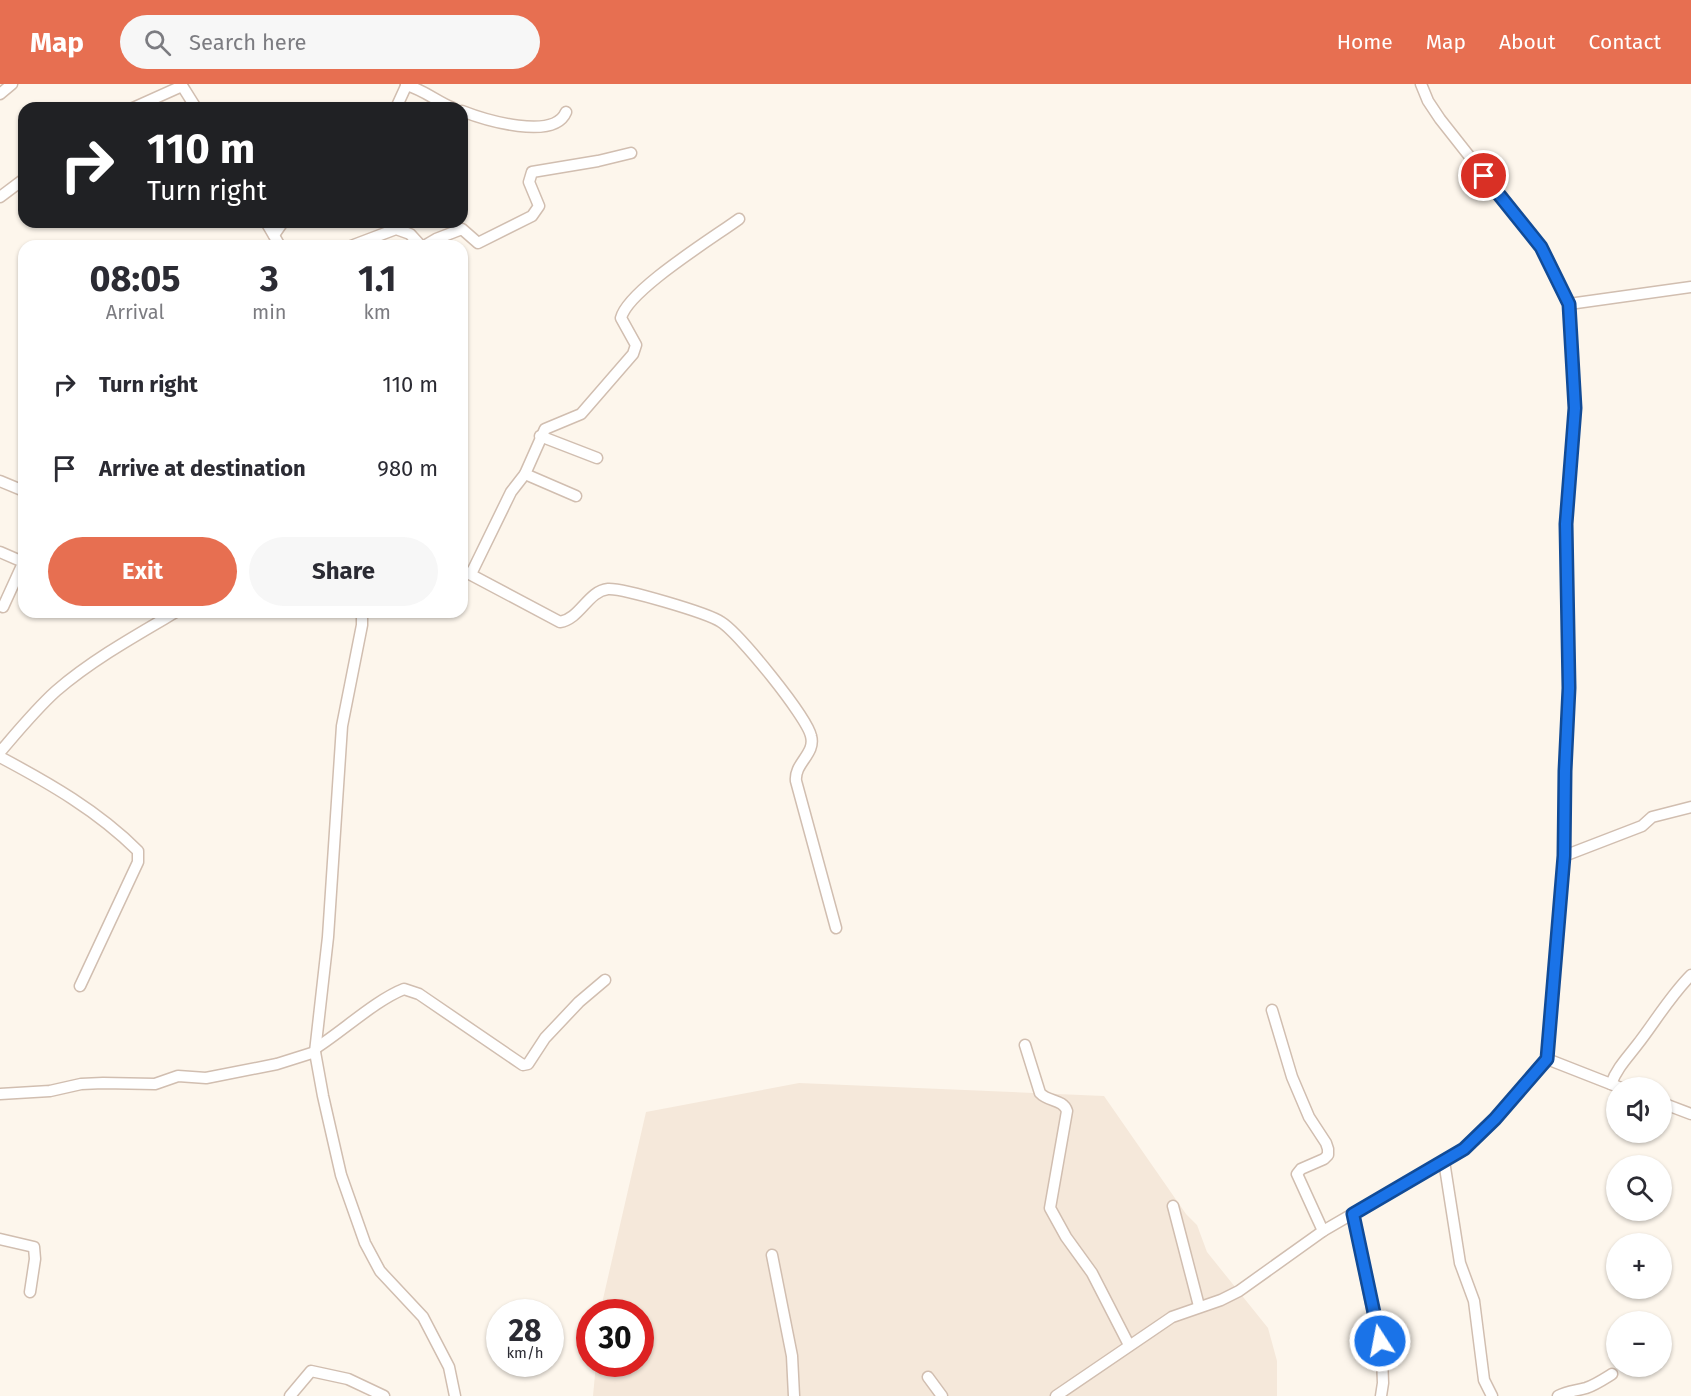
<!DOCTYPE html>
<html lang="en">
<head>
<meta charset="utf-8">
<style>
  :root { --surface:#fff; --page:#f7f7f7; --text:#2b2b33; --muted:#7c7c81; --accent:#e76f51 }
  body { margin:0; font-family:"Fira Sans",sans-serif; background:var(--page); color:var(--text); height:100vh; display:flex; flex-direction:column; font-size:22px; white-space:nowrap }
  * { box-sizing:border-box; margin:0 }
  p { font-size:20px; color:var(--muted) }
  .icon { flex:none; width:33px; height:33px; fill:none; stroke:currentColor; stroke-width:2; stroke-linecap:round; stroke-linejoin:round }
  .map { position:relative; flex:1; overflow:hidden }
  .side { position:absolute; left:18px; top:156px; width:450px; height:378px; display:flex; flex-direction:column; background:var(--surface); border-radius:18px; box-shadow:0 2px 4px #0004 }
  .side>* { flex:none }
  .top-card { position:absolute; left:18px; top:18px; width:450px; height:126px; border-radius:18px; box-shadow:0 2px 4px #0004; background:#202124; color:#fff; overflow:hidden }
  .fabs { position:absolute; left:1606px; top:993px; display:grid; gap:12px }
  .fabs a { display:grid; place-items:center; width:66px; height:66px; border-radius:50%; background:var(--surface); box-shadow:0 2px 4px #0004; font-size:30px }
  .speed { position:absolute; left:486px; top:1215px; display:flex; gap:12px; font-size:30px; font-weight:700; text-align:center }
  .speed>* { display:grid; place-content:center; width:78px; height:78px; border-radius:50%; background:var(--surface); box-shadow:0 2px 4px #0004; line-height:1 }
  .speed small { font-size:15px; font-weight:400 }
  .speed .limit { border:9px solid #d22; background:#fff; color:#111 }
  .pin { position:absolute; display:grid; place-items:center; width:51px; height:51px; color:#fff; margin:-26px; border:3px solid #fff; border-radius:50%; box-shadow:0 2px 6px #0007 }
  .me { position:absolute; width:66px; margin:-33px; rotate:349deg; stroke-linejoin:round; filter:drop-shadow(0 0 4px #0008) }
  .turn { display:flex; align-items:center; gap:21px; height:126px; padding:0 30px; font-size:27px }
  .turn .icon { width:78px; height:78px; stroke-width:2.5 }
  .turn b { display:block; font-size:42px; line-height:51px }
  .eta { display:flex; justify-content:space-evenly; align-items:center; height:102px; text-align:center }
  .eta b { font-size:36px; font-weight:700; line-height:42px }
  .primary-button { display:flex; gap:12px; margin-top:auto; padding:12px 30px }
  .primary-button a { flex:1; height:69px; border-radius:36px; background:var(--accent); color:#fff; font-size:24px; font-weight:700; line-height:69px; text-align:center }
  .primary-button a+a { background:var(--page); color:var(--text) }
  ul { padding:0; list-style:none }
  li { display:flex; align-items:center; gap:18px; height:84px; padding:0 30px }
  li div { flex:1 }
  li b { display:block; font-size:22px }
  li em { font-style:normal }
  header { display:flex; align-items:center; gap:36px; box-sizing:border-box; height:84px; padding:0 30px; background:var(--accent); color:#fff }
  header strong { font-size:28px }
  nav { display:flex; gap:33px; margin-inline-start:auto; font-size:21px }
  .search { width:420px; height:54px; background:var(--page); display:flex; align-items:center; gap:15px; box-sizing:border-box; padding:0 21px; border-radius:33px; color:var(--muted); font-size:22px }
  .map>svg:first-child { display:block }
</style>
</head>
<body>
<header>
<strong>Map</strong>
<div class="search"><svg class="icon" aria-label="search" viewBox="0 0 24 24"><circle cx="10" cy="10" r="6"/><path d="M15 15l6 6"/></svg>Search here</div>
<nav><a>Home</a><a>Map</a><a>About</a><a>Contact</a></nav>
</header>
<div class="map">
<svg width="1691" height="1312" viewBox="0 0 1691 1312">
  <rect width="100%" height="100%" fill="#fdf6ec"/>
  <polygon fill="#f5e8da" points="799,999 1104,1012 1186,1130 1197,1141 1207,1168 1268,1244 1277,1277 1277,1312 593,1312 596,1280 640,1280 640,1228 600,1228 646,1028"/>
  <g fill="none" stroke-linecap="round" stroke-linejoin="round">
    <g stroke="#d1beb0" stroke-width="13">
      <g id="minor">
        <polyline points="181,0 196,24"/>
        <polyline points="1421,0 1428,17 1440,35 1541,163 1569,220"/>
        <path d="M406 1C424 6 436 17 453 24"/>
        <polyline points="0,10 12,0"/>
        <polyline points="133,24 182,2"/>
        <polyline points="396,24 407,0"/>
        <path d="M462 27C485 36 554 57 566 28"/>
        <polyline points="0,113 24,95"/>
        <polyline points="266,138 280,162"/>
        <polyline points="274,151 283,138"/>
        <polyline points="351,162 396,145 410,150 421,162"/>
        <polyline points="424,162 436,155 462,145 478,159 532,132 539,122 529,98 532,88 598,77 631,69"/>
        <polyline points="540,352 597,374"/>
        <polyline points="525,390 576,412"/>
        <polyline points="0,397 24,407"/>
        <polyline points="0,468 23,478"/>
        <path d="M462 486 560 538C580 535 588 507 608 505 623 504 708 529 721 538 739 549 807 633 811 652 816 670 794 679 796 697L836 844"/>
        <path d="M471 490 511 408 525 390 545 345 581 330 633 270 636 261 621 234C628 206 713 154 739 135"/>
        <polyline points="3,523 24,477"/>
        <polyline points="362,528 362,541 342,642 328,853 315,968 323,1012 341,1091 365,1159 380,1187 423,1233 449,1283 455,1312"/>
        <path d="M0 668C18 647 36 625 56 607 92 576 135 552 176 528"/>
        <path d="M0 673C49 699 98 727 138 767V778L80 902"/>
        <polyline points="1564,772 1642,742 1652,733 1691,723"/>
        <polyline points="1272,926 1292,993 1309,1033 1326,1059 1328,1065 1328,1071 1324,1075 1301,1085 1297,1090 1323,1147"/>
        <path d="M1025 961 1040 1009C1048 1018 1063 1015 1067 1027L1050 1124 1066 1153 1092 1189 1129 1261"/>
        <path d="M316 964C344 946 376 916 404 905L419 910 523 981 528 980 545 954 579 918 605 896"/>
        <polyline points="1547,975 1621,1004"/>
        <path d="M1611 1000C1617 984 1627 974 1637 961 1655 938 1670 912 1691 891"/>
        <polyline points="0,1010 50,1007 81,1000 103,999 155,1000 178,992 206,994 277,980 315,968"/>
        <polyline points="1662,1019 1691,1030"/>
        <polyline points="1444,1077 1460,1179 1474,1217 1484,1296 1492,1312"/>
        <polyline points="1173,1122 1199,1222"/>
        <polyline points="1353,1130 1382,1273 1383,1299 1381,1312"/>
        <polyline points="0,1155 34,1163 35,1175 30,1208"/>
        <polyline points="772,1171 792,1272 794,1312"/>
        <polyline points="928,1293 942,1312"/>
        <polyline points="290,1312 311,1287 348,1295 384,1312"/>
        <polyline points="1056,1312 1172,1233 1221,1216 1239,1207 1323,1147 1464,1065 1495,1035 1547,975 1564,772 1565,687 1569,604 1566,440 1575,324 1569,220 1691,203"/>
        <path d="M1558 1312C1568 1307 1576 1307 1586 1304 1595 1301 1604 1295 1612 1290"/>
      </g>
    </g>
    <use href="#minor" stroke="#fff" stroke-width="10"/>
  </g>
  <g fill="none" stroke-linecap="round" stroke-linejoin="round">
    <g stroke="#114b97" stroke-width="15">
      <polyline id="route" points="1380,1257 1353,1130 1464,1065 1495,1035 1547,975 1564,772 1565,687 1569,604 1566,440 1575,324 1569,220 1541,163 1484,92"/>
    </g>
    <use href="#route" stroke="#1a73e8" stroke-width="10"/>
  </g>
</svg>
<div class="fabs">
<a><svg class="icon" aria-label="sound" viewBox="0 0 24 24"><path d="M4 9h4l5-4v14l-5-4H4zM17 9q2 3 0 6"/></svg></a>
<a><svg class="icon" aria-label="search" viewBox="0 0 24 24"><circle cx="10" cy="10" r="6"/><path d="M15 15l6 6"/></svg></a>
<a>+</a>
<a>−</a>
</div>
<div class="speed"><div>28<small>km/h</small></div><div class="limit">30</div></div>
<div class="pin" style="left:1484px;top:92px;background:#d93025"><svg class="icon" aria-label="arrive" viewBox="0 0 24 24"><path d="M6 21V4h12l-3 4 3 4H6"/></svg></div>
<svg class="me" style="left:1380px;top:1257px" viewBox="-20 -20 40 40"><circle r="17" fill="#1a73e8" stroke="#fff" stroke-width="3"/><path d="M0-11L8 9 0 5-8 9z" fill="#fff"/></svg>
<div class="top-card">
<div class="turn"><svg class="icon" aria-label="right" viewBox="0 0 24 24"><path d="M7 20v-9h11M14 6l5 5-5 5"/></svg><div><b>110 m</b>Turn right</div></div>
</div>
<section class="side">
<div class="eta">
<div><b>08:05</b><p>Arrival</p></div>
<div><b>3</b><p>min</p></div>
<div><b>1.1</b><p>km</p></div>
</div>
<ul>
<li><svg class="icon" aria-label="right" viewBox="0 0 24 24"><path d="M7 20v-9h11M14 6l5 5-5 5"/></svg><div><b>Turn right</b></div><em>110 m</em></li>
<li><svg class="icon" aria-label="arrive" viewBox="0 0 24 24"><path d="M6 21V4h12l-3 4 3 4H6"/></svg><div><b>Arrive at destination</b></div><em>980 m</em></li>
</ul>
<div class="primary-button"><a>Exit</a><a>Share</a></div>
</section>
</div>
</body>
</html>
